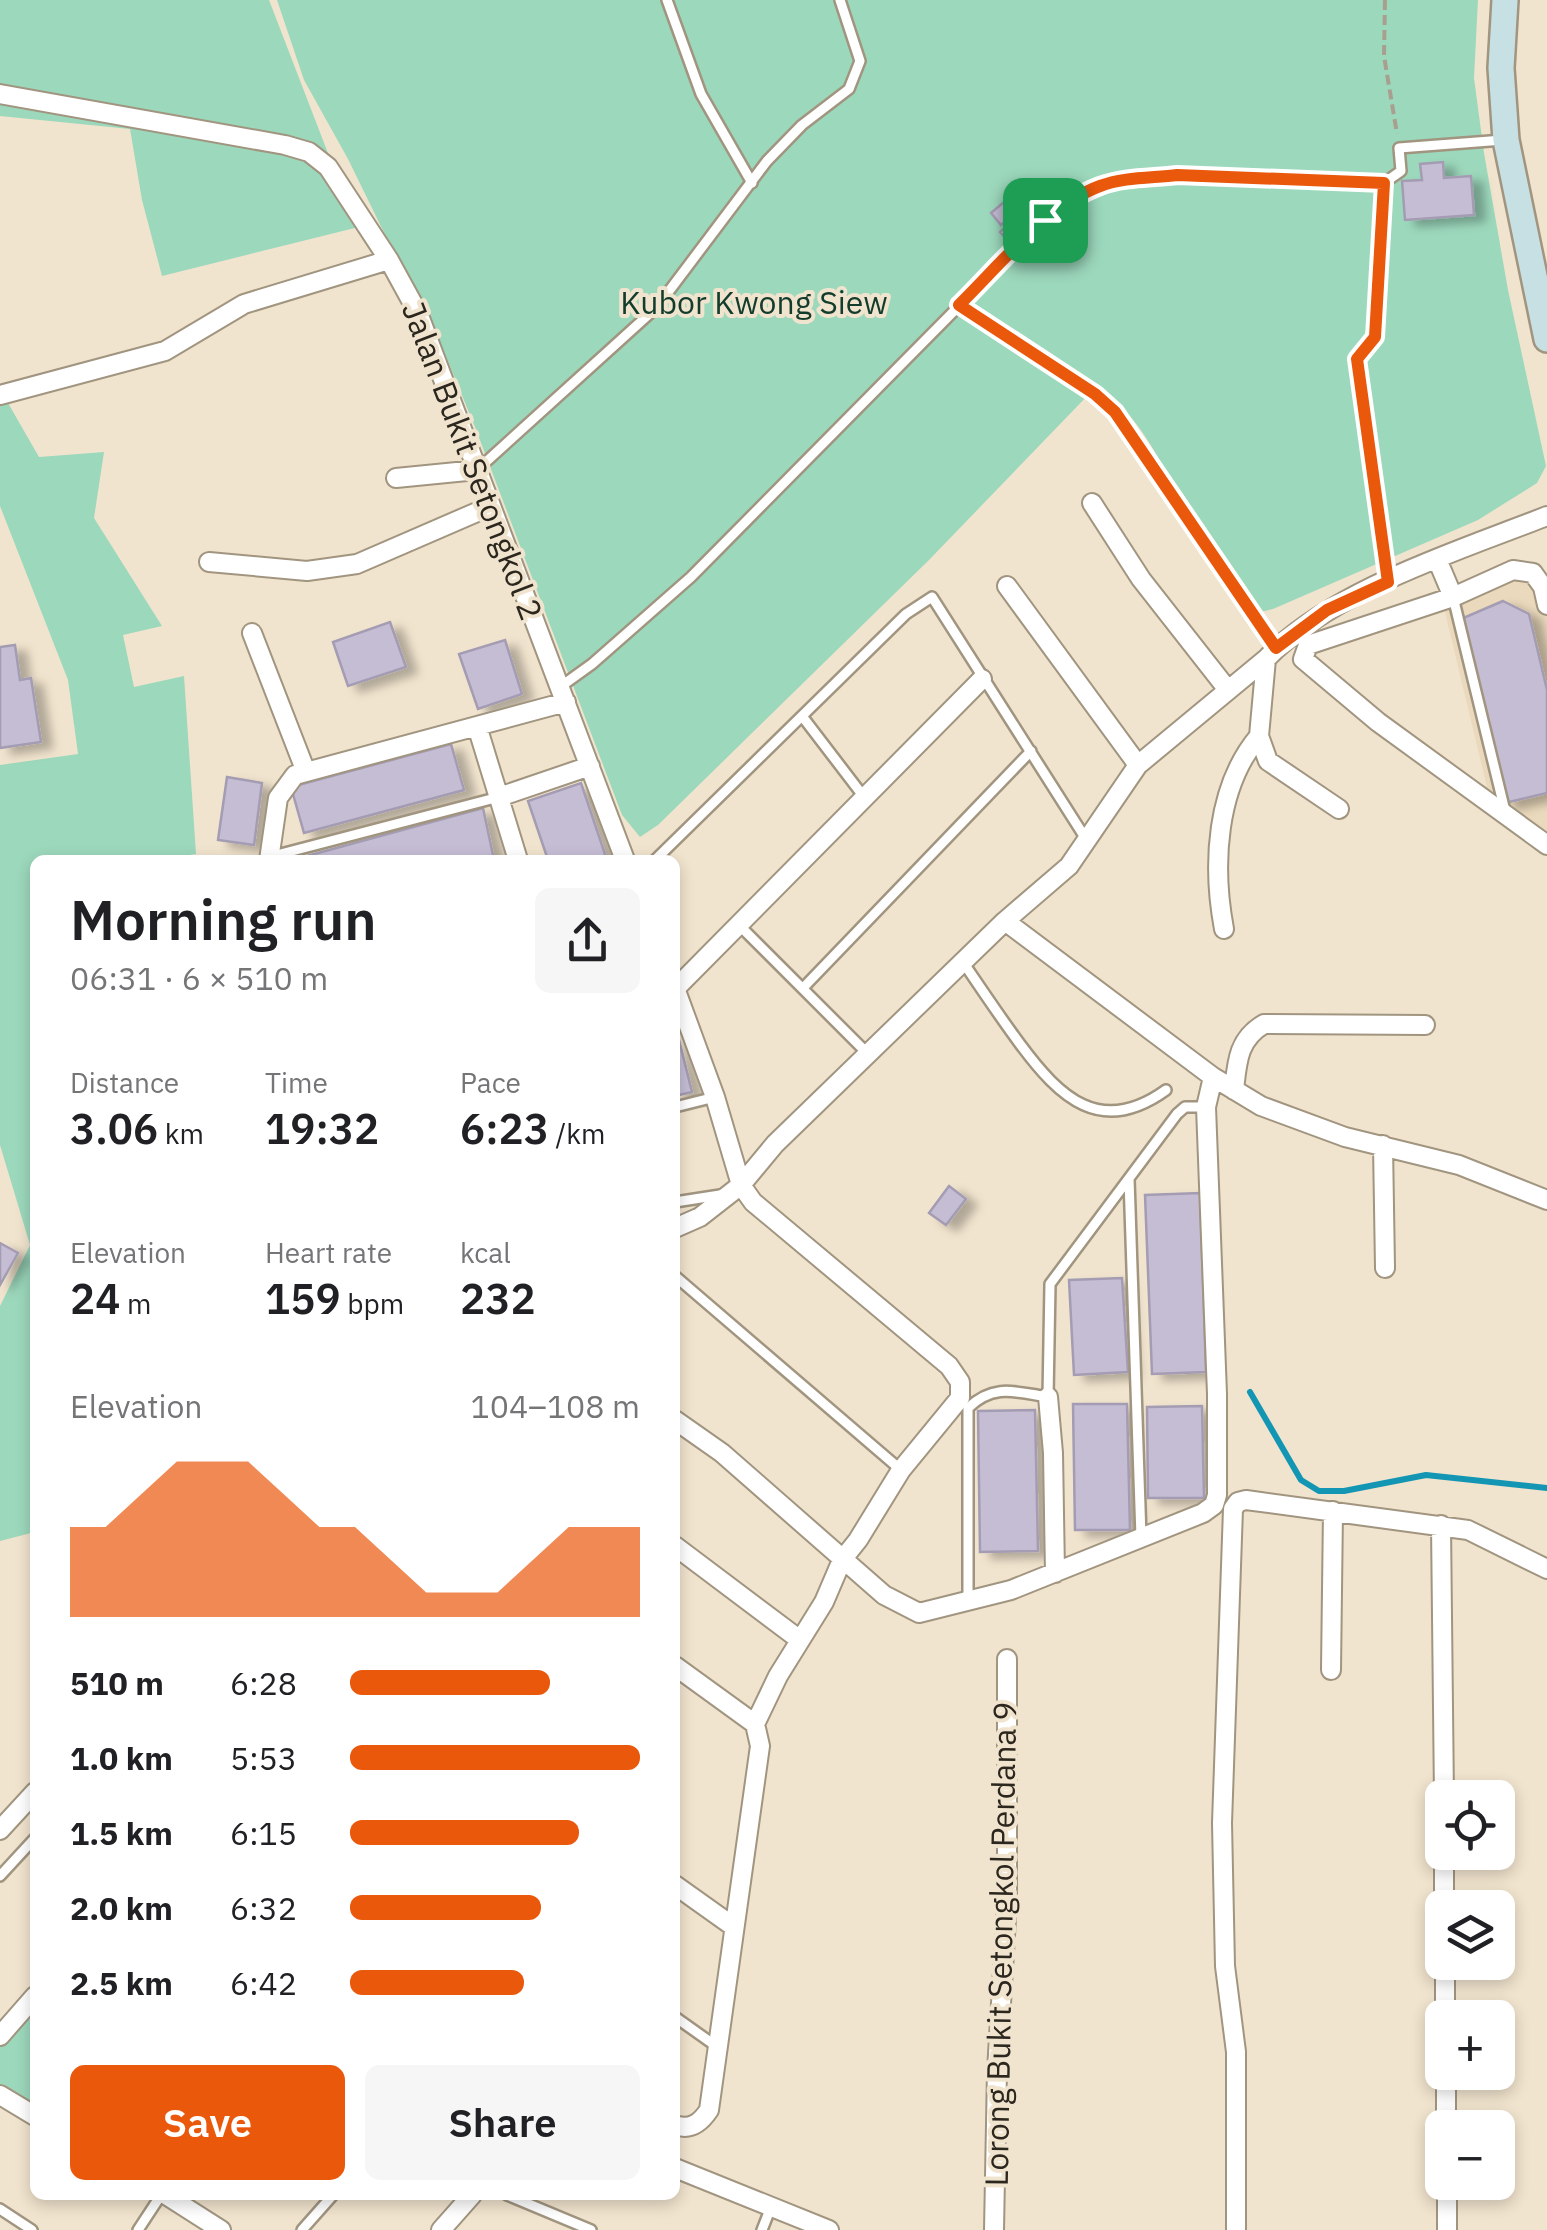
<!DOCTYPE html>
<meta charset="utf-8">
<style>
:root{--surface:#fff;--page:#f6f6f6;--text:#202124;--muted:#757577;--accent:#ea580c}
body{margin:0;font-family:"IBM Plex Sans",sans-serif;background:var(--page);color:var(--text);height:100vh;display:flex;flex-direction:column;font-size:38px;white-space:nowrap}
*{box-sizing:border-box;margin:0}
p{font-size:32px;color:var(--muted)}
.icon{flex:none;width:55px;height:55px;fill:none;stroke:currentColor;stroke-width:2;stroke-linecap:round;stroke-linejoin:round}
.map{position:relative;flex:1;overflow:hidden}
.panel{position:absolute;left:30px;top:855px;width:650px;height:1345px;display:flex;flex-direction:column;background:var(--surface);border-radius:15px;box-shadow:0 5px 15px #0003}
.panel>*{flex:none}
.tools{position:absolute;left:1425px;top:1780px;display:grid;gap:20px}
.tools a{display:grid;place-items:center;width:90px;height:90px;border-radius:15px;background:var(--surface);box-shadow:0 5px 15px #0003;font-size:50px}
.pin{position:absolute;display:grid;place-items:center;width:85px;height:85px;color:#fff;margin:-42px;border-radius:20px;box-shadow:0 5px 15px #0006}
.round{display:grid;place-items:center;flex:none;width:105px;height:105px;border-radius:15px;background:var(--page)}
.overview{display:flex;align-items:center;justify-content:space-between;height:170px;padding:0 40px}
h1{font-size:55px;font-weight:600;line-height:75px}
.metrics{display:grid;grid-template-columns:repeat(3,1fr);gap:15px;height:170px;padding:10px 40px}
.metrics div{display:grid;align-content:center}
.metrics b{font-size:42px;font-weight:600}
.metrics small{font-size:28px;font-weight:400}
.metrics p{font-size:28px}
.chart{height:280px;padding:20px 40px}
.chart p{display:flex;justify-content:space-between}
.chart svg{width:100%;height:180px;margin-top:10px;fill:var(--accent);opacity:.7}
.action{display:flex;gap:20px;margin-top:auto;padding:20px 40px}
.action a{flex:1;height:115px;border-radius:15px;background:var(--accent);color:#fff;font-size:40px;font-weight:600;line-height:115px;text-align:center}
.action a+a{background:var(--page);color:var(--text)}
ul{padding:0 40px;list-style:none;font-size:32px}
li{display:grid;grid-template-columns:160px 120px 1fr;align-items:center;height:75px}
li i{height:25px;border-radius:12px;background:var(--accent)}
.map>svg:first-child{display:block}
.built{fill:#ead9bc}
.green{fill:#9cd8bc}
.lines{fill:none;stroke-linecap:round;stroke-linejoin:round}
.stream{stroke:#1396b3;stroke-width:6}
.building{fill:#c4bdd4;stroke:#a49cb2;stroke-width:2.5;filter:url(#shadow)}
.lane-casing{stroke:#a19580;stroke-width:14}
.street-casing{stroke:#a19580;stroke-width:22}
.secondary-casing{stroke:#a19580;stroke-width:30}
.path{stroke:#a99f8e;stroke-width:4;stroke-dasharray:10 5;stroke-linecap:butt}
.lane{stroke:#fff;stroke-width:9}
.street{stroke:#fff;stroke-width:18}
.secondary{stroke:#c7e0e3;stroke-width:25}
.route-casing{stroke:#fff;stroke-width:20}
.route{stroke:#ea580c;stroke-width:12}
.labels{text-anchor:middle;stroke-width:8;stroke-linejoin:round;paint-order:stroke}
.park-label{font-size:32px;fill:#123c2c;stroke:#f1e4ce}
.street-label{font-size:32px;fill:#2b261e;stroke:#f1e4ce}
</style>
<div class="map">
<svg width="1547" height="2230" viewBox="0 0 1547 2230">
<defs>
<filter id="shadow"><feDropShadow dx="11" dy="6" stdDeviation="5" flood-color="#0004"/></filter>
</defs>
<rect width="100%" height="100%" fill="#f1e4ce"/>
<path class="built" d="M1515 575 1535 578 1547 601V848L1491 804 1443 604Z"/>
<path class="green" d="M0 0H269L331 161 367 225 162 276 142 200 130 129 0 116Z
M277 0H1478L1474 78 1484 153 1508 290 1546 466 1537 483 1478 520 1273 609 1256 613C1235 583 1213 553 1194 522 1175 492 1132 390 1091 392L929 560 658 825 640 837 622 815 475 427 426 308 393 251 348 159 304 80Z
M0 389 39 457 104 452 94 518 162 626 123 635 134 687 184 676 196 854 155 860H35V1532L0 1541V1306L30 1245 0 1145V765L78 754 68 680 0 506Z
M35 1981V2111L0 2089V2021Z"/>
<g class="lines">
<path class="stream" d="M1250 1392 1301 1480 1319 1491H1344L1426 1475 1547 1488"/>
</g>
<path class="building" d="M1443 162 1444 178 1471 176 1474 215 1405 220 1402 181 1422 180 1420 164Z
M1004 202 1014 214 1001 225 991 213Z
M1020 212 1032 224 1012 245 1000 232Z
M1503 601 1529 614 1547 690V793L1505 803 1461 619Z
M390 622 406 667 348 686 333 642Z
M505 640 522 694 478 709 459 654Z
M15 645 20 680 31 678 41 742 0 748V647Z
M451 744 464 790 304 833 291 787Z
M227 777 262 783 254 845 218 840Z
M581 783 607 860H548L528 801Z
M483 808 494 860H297L296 859Z
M677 1032 692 1092 675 1096V1033Z
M949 1186 966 1199 946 1225 929 1213Z
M1200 1193 1206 1372 1152 1374 1145 1195Z
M0 1243 18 1253 0 1285Z
M1122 1278 1128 1372 1074 1375 1069 1280Z
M1073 1404H1127L1130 1530H1075Z
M1202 1406 1204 1498H1148L1147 1407Z
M1035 1410 1038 1551 980 1552 978 1411Z"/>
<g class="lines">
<defs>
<path id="lane" d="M667 0 701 94 752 183
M959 305 1095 395 1115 412 1276 648
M477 470 657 307 767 161 802 125 849 89 860 61 840 0
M1453 597 1505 811
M560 687 592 664 691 577 1045 219 1100 186 1130 180 1177 175 1384 183 1401 171 1399 148 1503 140
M802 716 864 797
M269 857 499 797
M655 860 906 614 932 597 1086 839
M738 924 868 1054
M963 962C982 990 1000 1017 1020 1044 1060 1098 1101 1137 1166 1090
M803 988 1031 751
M675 1107 715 1097
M1129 1179 1141 1537
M675 1202 720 1195
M675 1276 901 1470
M968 1601V1408C994 1383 1016 1392 1048 1397L1050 1284 1177 1114 1185 1107H1206
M0 1876 35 1838
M675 2017 716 2046
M507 2195 591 2230
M0 2209 32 2230
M138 2230 161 2195
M302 2230 333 2195
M762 2230 771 2207"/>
<path id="street" d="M0 94 285 145 309 152 328 167 389 260 418 313 625 860
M0 395 165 351 244 304 389 260
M396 478 477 470
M1092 503 1141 579 1228 690
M1437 559 1453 597
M209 562 307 571 357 564 491 506
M1007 586 1138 765
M1547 605 1543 587 1533 573 1513 570 1453 597 1308 645 1303 659 1378 722 1547 845
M252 633 306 772
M1266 659 1259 736 1268 761 1339 809
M477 726 518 860
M499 797 590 766
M269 860 278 798 295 775 566 702
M1005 921 1213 1077 1261 1106 1345 1137 1459 1165 1547 1200
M1224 929C1212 865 1216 787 1259 736
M675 988 715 1097 741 1185 753 1202 949 1366 960 1382V1398L901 1470 858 1540 842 1560 824 1602 778 1676 755 1724
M675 989 982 679
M1234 1090C1237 1062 1238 1039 1264 1024L1425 1025
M1383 1145 1385 1268
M675 1228 700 1217 741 1185 775 1144 1005 921 1069 866 1138 765 1266 659C1332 590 1458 551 1547 516
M1048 1397 1053 1453 1055 1573
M675 1420 722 1453 884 1595 919 1613 1011 1590 1203 1513 1214 1505 1217 1495V1394L1206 1107 1213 1077
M1441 1525 1444 1798
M675 1546 800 1640
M675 1666 755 1724 760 1746 709 2110C701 2122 691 2131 675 2125
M1331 1670 1333 1511
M0 1830 35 1792
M1444 1852V1908
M675 1885 734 1927
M1445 1962V2018
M0 2036 35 1996
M1446 2072V2128
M0 2095 35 2116
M675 2168 829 2230
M1447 2182V2230
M166 2195 221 2230
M441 2230 472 2195
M994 2230 997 2071 1007 1902V1659
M1236 2230V2052L1225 1966 1222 1823 1233 1509 1238 1502 1246 1500 1468 1530 1547 1569"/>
<path id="secondary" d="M1505 0 1501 68 1506 140 1547 339"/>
</defs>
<use href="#lane" class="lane-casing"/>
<use href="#street" class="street-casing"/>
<use href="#secondary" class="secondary-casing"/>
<path class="path" d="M1385 0 1384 56 1397 134
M1384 196 1375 337 1357 359 1385 562"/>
<use href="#lane" class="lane"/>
<use href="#street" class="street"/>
<use href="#secondary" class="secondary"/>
</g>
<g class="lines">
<defs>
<path id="route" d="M1177 175 1384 183 1375 337 1357 359 1388 582 1327 610 1276 648 1115 412 1095 394 959 305C999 266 1046 206 1100 186 1123 177 1152 178 1177 175Z"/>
</defs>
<use href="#route" class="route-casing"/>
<use href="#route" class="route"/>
</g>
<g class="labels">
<g class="park-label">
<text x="754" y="314">Kubor Kwong Siew</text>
</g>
<g class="street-label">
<text transform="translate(472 461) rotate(69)" y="11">Jalan Bukit Setongkol 2</text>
<text transform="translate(1001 1944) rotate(-89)" y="11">Lorong Bukit Setongkol Perdana 9</text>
</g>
</g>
</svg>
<div class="tools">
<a><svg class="icon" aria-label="locate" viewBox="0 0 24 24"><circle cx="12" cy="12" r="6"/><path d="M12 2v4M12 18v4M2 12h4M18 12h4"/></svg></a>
<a><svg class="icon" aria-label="layers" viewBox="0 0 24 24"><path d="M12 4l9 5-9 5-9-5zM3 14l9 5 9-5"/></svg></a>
<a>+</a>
<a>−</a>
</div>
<div class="pin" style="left:1045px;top:220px;background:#1e9e55"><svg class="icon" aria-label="arrive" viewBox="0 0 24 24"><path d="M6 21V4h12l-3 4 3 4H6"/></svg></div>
<section class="panel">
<div class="overview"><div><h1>Morning run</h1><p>06:31 · 6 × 510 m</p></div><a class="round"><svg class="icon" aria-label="share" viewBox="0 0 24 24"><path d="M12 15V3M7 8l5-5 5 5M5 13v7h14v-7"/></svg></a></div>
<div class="metrics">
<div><p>Distance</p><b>3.06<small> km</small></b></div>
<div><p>Time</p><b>19:32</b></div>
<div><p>Pace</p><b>6:23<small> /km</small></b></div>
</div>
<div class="metrics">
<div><p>Elevation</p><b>24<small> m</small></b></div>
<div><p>Heart rate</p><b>159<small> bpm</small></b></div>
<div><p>kcal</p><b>232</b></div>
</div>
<div class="chart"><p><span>Elevation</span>104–108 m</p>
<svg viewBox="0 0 160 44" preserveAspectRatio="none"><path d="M0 44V22L10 22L20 14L30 6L40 6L50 6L60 14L70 22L80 22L90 30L100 38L110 38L120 38L130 30L140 22L150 22L160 22V44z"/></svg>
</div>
<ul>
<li><b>510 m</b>6:28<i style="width:69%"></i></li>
<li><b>1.0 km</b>5:53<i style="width:100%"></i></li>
<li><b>1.5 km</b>6:15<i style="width:79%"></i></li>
<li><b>2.0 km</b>6:32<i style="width:66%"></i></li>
<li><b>2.5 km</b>6:42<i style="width:60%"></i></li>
</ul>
<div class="action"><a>Save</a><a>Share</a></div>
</section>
</div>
